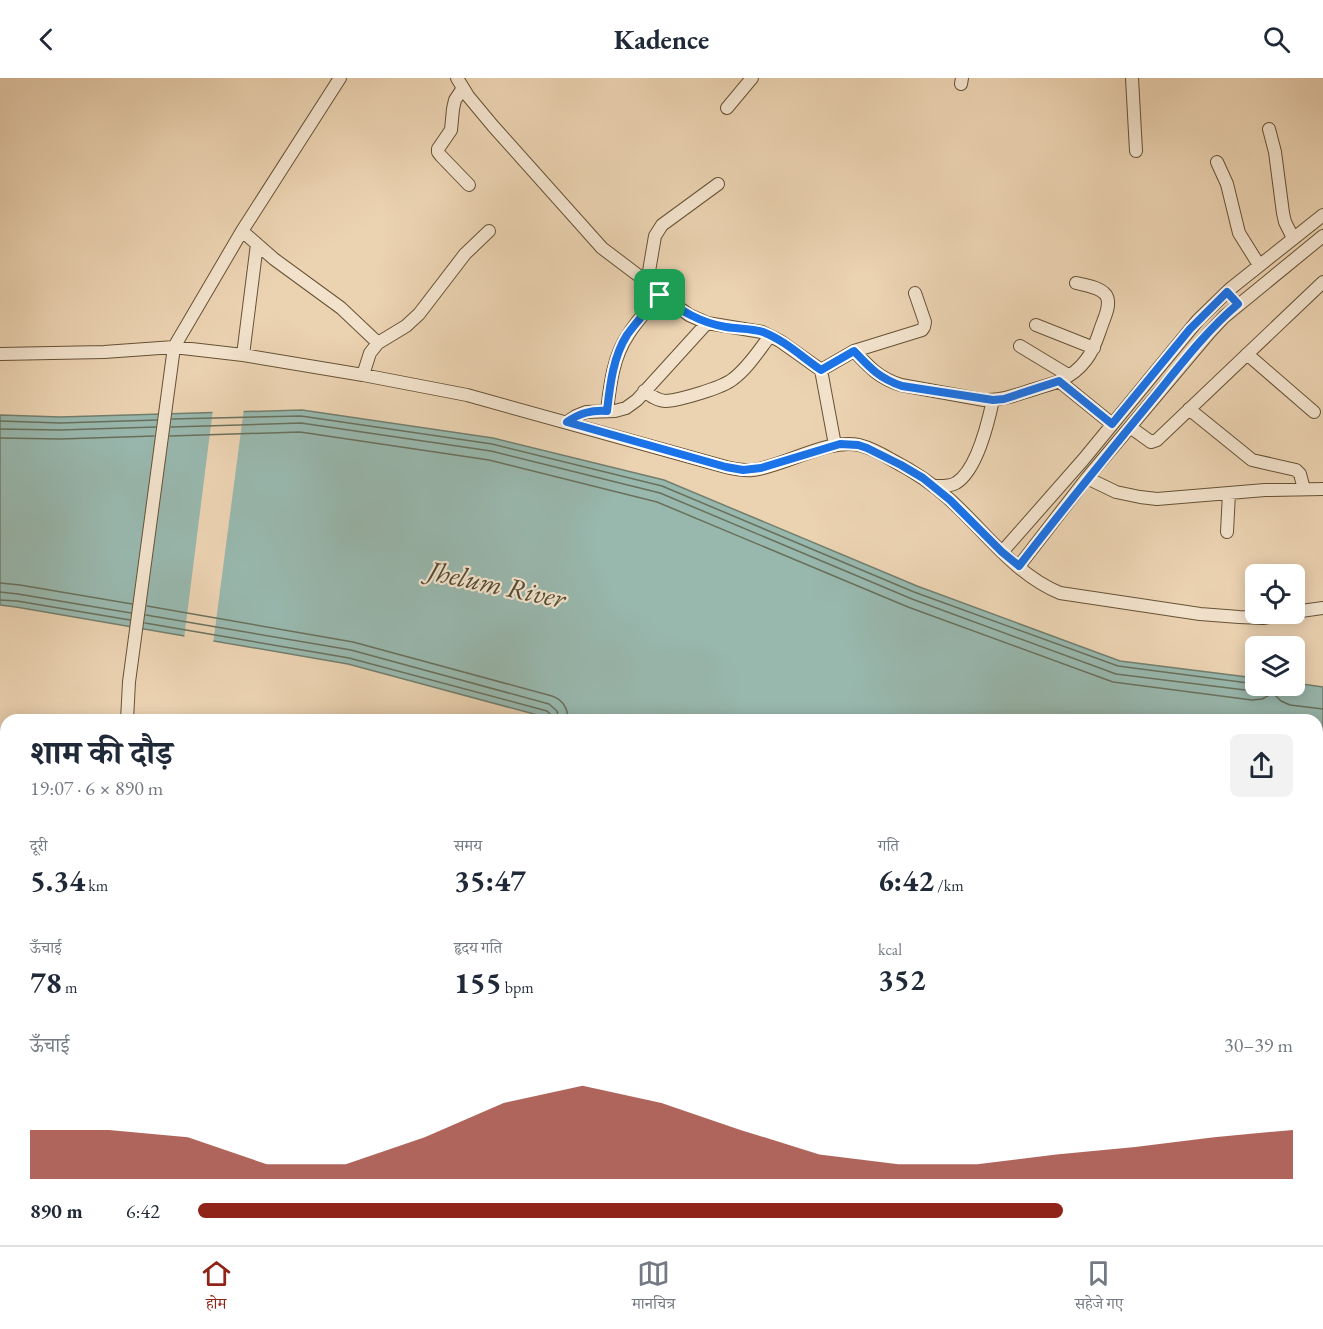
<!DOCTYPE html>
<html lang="hi">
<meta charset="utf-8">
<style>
:root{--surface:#fff;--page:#f2f2f3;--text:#1f2937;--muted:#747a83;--line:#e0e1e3;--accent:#8f2418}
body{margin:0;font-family:"EB Garamond","Noto Serif Devanagari",serif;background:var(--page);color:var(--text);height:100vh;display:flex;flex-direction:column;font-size:22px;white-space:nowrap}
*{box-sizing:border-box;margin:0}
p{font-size:20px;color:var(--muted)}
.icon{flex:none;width:33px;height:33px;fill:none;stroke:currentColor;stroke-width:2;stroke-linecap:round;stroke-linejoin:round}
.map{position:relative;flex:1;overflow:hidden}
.panel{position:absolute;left:0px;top:636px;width:1323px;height:531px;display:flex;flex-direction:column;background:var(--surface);border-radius:18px 18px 0 0;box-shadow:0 3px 15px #0003}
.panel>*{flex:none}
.buttons{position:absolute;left:1245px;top:486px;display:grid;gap:12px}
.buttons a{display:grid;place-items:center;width:60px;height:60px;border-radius:9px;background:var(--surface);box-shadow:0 3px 15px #0003;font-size:30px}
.pin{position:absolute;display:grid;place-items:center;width:51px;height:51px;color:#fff;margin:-26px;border-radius:12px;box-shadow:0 3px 9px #0006}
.round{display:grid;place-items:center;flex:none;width:63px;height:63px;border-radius:9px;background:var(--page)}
.overview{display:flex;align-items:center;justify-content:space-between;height:102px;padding:0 30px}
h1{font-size:33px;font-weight:700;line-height:45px}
.stats{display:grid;grid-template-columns:repeat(3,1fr);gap:9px;height:102px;padding:6px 30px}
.stats div{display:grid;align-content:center}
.stats b{font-size:30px;font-weight:700}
.stats small{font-size:16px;font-weight:400}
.stats p{font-size:16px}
.chart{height:168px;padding:12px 30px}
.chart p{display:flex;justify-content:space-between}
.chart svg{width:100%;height:108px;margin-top:6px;fill:var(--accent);opacity:.7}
ul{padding:0 30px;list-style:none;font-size:20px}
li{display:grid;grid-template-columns:96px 72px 1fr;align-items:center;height:45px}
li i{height:15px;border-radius:8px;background:var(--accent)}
header{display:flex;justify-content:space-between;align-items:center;height:78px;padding:0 30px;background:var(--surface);font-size:27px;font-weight:700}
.tab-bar{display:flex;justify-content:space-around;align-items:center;height:84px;border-top:2px solid var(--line);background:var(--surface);font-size:16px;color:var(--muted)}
.tab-bar a{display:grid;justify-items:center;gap:3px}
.tab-bar .on{color:var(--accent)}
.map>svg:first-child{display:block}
.water{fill:#98b7ad;stroke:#727e6d;stroke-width:1.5}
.pier{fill:#ebd2b1}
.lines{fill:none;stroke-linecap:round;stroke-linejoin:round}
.shore{stroke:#69705c;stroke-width:1.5}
.street-casing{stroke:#665235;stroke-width:14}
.secondary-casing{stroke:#3a280c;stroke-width:20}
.street{stroke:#f2e2cc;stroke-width:12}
.secondary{stroke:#f2e2cc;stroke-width:18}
.route-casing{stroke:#fff;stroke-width:12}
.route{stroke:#1a73e8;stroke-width:8}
.labels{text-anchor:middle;stroke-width:4.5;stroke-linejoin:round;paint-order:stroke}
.water-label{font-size:28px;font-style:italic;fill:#524c34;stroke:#f2e2cc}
</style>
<header><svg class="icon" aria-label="back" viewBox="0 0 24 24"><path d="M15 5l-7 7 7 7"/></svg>Kadence<svg class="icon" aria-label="search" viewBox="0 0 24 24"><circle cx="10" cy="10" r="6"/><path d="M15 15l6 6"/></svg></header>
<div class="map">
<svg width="1323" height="1167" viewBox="0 0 1323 1167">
<rect width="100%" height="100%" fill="#ebd2b1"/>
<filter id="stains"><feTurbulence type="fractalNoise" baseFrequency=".00333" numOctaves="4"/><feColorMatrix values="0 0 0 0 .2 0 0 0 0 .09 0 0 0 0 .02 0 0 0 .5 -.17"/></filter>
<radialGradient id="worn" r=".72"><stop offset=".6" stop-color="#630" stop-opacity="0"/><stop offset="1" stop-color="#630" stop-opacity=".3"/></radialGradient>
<path class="water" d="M302 332 493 360 664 402 917 508 1120 583 1255 600 1256 608H1294L1295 605 1323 609V844L1317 843V642H556L348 586 16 529 0 527V337L60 339Z"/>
<path class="pier" d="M244 330 213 566 184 561 213 331Z"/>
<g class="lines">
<path class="shore" d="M172 341 301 338 492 366 662 408 914 514 1118 588 1256 606
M0 343 60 345 157 342
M171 349 301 345 491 373 660 415 912 521 1116 596 1253 613 1260 612 1266 608
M0 351 60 352 156 349
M170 358 300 354 489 382 657 424 908 529 1113 604 1252 622 1262 621 1273 615 1281 623 1290 627 1323 631
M0 360 61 361 154 358
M0 505 20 507 132 526
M0 514 18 516 131 535
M0 522 17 523 130 542
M147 528 353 564 552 618C563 622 568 630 568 642
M146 537 351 572 549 626 557 633 559 642
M145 545 349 580 547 633 551 637 552 642"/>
<defs>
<path id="street" d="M457 0 468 18 493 48 602 170 639 198 655 212 689 237 707 245 762 254 780 263 821 292 835 367
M1132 0 1136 73
M961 6 962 0
M463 10 455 22 453 31 451 52 438 71V74L441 78 469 107
M727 30 752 0
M1269 51 1275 74 1283 135 1285 144 1293 160
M1217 84 1227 106 1239 155 1259 187
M242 153 274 181 341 230 378 265
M647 205 655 158 662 147 718 106
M1036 247 1094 270
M1020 268 1068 297
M854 273C870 290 879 300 901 307L984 322C1003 323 1021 315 1038 310 1046 307 1054 306 1061 302 1070 298 1080 290 1086 282 1095 271 1098 257 1103 244 1106 236 1111 225 1106 217 1100 209 1085 207 1076 205
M0 276 104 274 174 269 243 277 363 297 467 317 726 389C735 391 743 393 753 392 785 388 828 360 859 367 871 370 882 376 892 382 913 393 932 405 949 421 984 452 1015 497 1060 515L1200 536 1239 539 1263 540 1288 536
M1247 276 1314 334
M243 277 257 166
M821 292 854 273 922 252 924 249 925 244 915 215
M363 297 370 275 378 265 406 248 419 236 465 176 489 153
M1059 303 1112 346
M644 313C651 318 658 323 666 323 680 322 722 310 733 301 748 290 759 272 770 258
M1189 331 1252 382 1296 392 1300 396 1304 411
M607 333C610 307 613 279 628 257 637 242 649 230 660 217
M567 344 576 338 586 334 615 333 626 330 637 322 707 245
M1130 349 1151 364 1157 362 1323 204
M1087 400 1116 414 1140 419 1157 421 1265 412 1323 411
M933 408C940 408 949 409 956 405 977 392 988 345 993 322
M1227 454 1229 415
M1002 474 1083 382 1198 242 1230 211 1323 137
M1019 488 1087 400 1210 254 1224 239 1323 158
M1294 534 1323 530
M127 642 129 604 174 269 242 153 340 0
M230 1161 231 1167
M296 1161 300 1167
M587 1161 588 1167
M827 1161 828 1167
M906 1161V1167
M527 1167 550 1164"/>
<path id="secondary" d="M0 1069H6
M1317 1096H1323"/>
</defs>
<use href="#street" class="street-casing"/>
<use href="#secondary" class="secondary-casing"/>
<use href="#street" class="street"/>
<use href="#secondary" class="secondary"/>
</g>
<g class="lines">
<defs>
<path id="route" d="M1227 214 1238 226C1205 254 1179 289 1152 322 1107 377 1062 432 1019 488L1002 474 950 422 923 400 901 387 867 370 858 367 840 366 761 390 743 392 726 389 567 344C580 335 591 332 607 333 610 307 613 279 627 257 637 243 649 230 660 217 681 233 701 245 726 249 738 251 751 250 763 254 784 262 802 279 821 292L854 273C870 290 879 300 902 308L993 322 1004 321 1059 303 1112 346 1190 251Z"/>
</defs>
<use href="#route" class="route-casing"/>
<use href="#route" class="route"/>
</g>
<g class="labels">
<g class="water-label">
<text transform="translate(497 506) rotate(12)" y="10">Jhelum River</text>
</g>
</g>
<rect width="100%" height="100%" filter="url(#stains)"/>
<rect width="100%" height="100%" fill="url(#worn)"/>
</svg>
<div class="buttons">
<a><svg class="icon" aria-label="locate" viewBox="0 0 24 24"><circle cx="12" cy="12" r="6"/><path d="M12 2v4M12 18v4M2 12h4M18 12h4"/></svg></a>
<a><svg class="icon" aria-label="layers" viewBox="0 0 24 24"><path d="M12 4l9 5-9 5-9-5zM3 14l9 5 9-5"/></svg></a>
</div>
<div class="pin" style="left:660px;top:217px;background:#1e9e55"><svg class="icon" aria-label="arrive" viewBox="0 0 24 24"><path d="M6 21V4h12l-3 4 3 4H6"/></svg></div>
<section class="panel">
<div class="overview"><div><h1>शाम की दौड़</h1><p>19:07 · 6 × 890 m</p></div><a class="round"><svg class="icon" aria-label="share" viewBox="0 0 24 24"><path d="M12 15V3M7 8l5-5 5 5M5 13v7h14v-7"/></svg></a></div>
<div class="stats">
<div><p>दूरी</p><b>5.34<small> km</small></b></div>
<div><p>समय</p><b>35:47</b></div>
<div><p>गति</p><b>6:42<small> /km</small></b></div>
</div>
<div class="stats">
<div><p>ऊँचाई</p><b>78<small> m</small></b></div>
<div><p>हृदय गति</p><b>155<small> bpm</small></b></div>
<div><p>kcal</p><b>352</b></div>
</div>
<div class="chart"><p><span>ऊँचाई</span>30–39 m</p>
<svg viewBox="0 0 160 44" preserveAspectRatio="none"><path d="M0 44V24L10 24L20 27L30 38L40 38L50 27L60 13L70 6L80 13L90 24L100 34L110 38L120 38L130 34L140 31L150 27L160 24V44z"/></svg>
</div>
<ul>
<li><b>890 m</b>6:42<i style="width:79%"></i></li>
</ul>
</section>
</div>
<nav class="tab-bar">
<a class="on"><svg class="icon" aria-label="home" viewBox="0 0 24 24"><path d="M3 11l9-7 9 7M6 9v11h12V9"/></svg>होम</a>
<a><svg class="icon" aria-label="map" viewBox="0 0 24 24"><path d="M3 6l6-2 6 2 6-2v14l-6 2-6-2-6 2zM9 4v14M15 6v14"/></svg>मानचित्र</a>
<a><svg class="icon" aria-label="saved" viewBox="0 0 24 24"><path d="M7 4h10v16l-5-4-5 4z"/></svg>सहेजे गए</a>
</nav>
